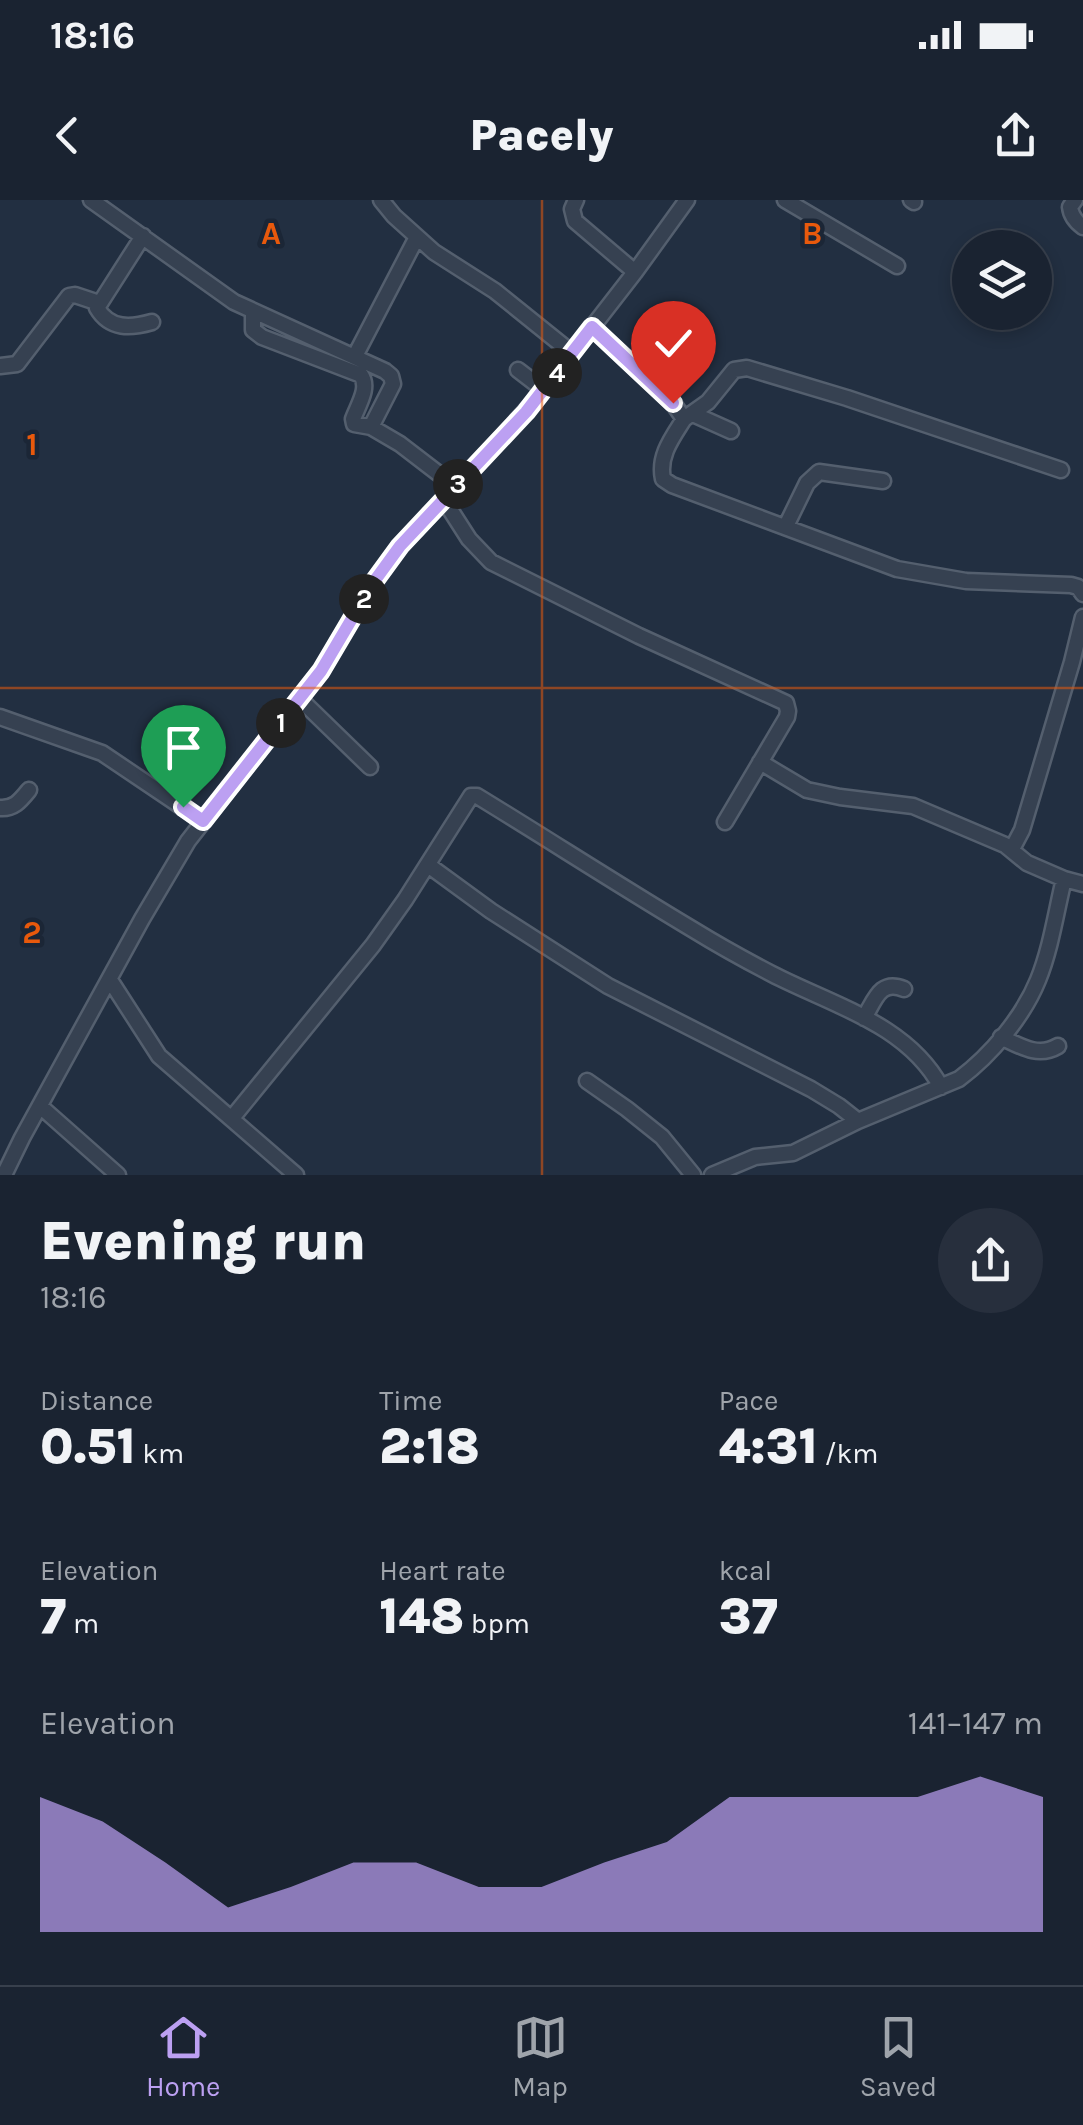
<!DOCTYPE html>
<meta charset="utf-8">
<style>
:root{--surface:#1a2331;--page:#272f3d;--text:#f1f3f6;--muted:#9fa4ab;--line:#38404d;--accent:#bca0f2}
body{margin:0;font-family:Karla,sans-serif;background:var(--page);color:var(--text);height:100vh;display:flex;flex-direction:column;font-size:38px;white-space:nowrap}
*{box-sizing:border-box;margin:0}
p{font-size:32px;color:var(--muted)}
.icon{flex:none;width:55px;height:55px;fill:none;stroke:currentColor;stroke-width:2;stroke-linecap:round;stroke-linejoin:round}
.map{position:relative;height:975px;overflow:hidden}
.drawer{display:flex;flex-direction:column;background:var(--surface);flex:1}
.drawer>*{flex:none}
.fabs{position:absolute;left:952px;top:30px;display:grid;gap:20px}
.fabs a{display:grid;place-items:center;width:100px;height:100px;border-radius:50%;background:var(--surface);box-shadow:0 5px 15px #0003,0 0 0 2px var(--line);font-size:50px}
.pin{position:absolute;display:grid;place-items:center;width:85px;height:85px;color:#fff;margin:-102px -42px;border-radius:50% 50% 50% 0;rotate:-45deg;box-shadow:0 0 10px #0007}
.pin .icon{rotate:45deg}
.km{position:absolute;width:50px;height:50px;margin:-25px;border-radius:50%;background:#222;color:#fff;font-size:28px;line-height:50px;text-align:center}
.round{display:grid;place-items:center;flex:none;width:105px;height:105px;border-radius:52px;background:var(--page)}
.overview{display:flex;align-items:center;justify-content:space-between;height:170px;padding:0 40px}
h1{font-size:55px;font-weight:800;line-height:75px}
.figures{display:grid;grid-template-columns:repeat(3,1fr);gap:15px;height:170px;padding:10px 40px}
.figures div{display:grid;align-content:center}
.figures b{font-size:50px;font-weight:800}
.figures small{font-size:28px;font-weight:400}
.figures p{font-size:28px}
.chart{height:280px;padding:20px 40px}
.chart p{display:flex;justify-content:space-between}
.chart svg{width:100%;height:180px;margin-top:10px;fill:var(--accent);opacity:.7}
.status{display:flex;justify-content:space-between;align-items:center;height:70px;padding:0 50px;background:var(--surface);direction:ltr}
.status svg{height:28px;fill:currentColor}
header{display:flex;justify-content:space-between;align-items:center;height:130px;padding:0 40px;background:var(--surface);font-size:45px;font-weight:800}
.dock{display:flex;justify-content:space-around;align-items:center;height:140px;border-top:2px solid var(--line);background:var(--surface);font-size:28px;color:var(--muted)}
.dock a{display:grid;justify-items:center;gap:5px}
.dock .selected{color:var(--accent)}
.map>svg:first-child{display:block}
.lines{fill:none;stroke-linecap:round;stroke-linejoin:round}
.minor-casing{stroke:#545f6e;stroke-width:19}
.minor{stroke:#364151;stroke-width:14}
.route-casing{stroke:#fff;stroke-width:20}
.route{stroke:#bca0f2;stroke-width:12}
.grid{fill:none;stroke:#e8590c;stroke-width:2.5;stroke-opacity:0.55}
.grid-label{font-size:32px;text-anchor:middle;font-weight:bold;fill:#e8590c;stroke:#1b2636;stroke-width:9;stroke-linejoin:round;paint-order:stroke}
</style>
<div class="status"><b>18:16</b><svg viewBox="0 0 49 12"><path d="M0 12V9h3v3zM5 12V6h3v6zM10 12V3h3v9zM15 12V0h3v12zM26 1h20v11H26zM47 4h2v5h-2z"/></svg></div>
<header><svg class="icon" aria-label="back" viewBox="0 0 24 24"><path d="M15 5l-7 7 7 7"/></svg>Pacely<svg class="icon" aria-label="share" viewBox="0 0 24 24"><path d="M12 15V3M7 8l5-5 5 5M5 13v7h14v-7"/></svg></header>
<div class="map">
<svg width="1083" height="975" viewBox="0 0 1083 975">
<rect width="100%" height="100%" fill="#222f41"/>
<g class="lines">
<defs>
<path id="minor" d="M91 0 234 102 385 171 391 176 393 184 371 227 400 244 456 287
M381 0 394 16 434 52 495 91 572 153
M576 0 572 9 575 21 635 72
M785 0 897 66
M911 0 914 2
M1075 0 1070 7C1071 16 1076 22 1083 27
M143 36 97 108C110 130 131 128 152 122
M253 112V130L262 137 361 175C370 188 358 205 353 219L354 224 371 227
M592 127 673 203 684 219C672 238 658 256 663 279L672 285 897 369 966 381 1071 385 1078 387 1083 394
M355 156 417 37
M0 166 17 164 69 96 75 95 99 103
M518 170 544 190
M693 214 731 231
M684 219 708 202 734 170 747 168 847 198 1061 270
M444 300 469 339 491 362 639 436 786 503 788 511 787 517 725 622
M786 326 807 283 819 272 883 281
M300 499 370 567
M0 517 102 553 203 621
M0 608C14 609 20 601 29 590
M1012 649 1022 630 1072 462 1083 417
M428 665 491 711 608 786 811 889 839 906 858 921
M1064 679 1083 684
M110 780 159 856 296 975
M864 818C875 800 880 779 904 789
M1001 837C1020 846 1038 858 1058 846
M587 881 627 909 662 937 693 975
M40 906 118 975
M232 918 373 745 405 700 471 596H477C549 640 620 686 692 729 718 745 745 760 772 774 832 805 907 824 941 887
M4 975 22 938 142 719 188 641 321 471 373 383 400 346 478 264 538 197 635 72 687 0
M712 975 755 957 793 953 858 921 959 879C991 855 1023 817 1038 780 1051 748 1056 712 1064 679L1027 663 1005 645 913 606 840 597 807 590 760 562"/>
</defs>
<use href="#minor" class="minor-casing"/>
<use href="#minor" class="minor"/>
</g>
<g class="lines">
<defs>
<path id="route" d="M183 607 203 621 321 471 373 383 400 346 526 212 592 127 673 203"/>
</defs>
<use href="#route" class="route-casing"/>
<use href="#route" class="route"/>
</g>
<path class="grid" d="M542 0V975M0 488H1083"/>
<g class="grid-label">
<text x="271" y="44">A</text>
<text x="812" y="44">B</text>
<text x="32" y="255">1</text>
<text x="32" y="743">2</text>
</g>
</svg>
<div class="fabs">
<a><svg class="icon" aria-label="layers" viewBox="0 0 24 24"><path d="M12 4l9 5-9 5-9-5zM3 14l9 5 9-5"/></svg></a>
</div>
<div class="pin" style="left:183px;top:607px;background:#1e9e55"><svg class="icon" aria-label="arrive" viewBox="0 0 24 24"><path d="M6 21V4h12l-3 4 3 4H6"/></svg></div>
<div class="pin" style="left:673px;top:203px;background:#d93025"><svg class="icon" aria-label="check" viewBox="0 0 24 24"><path d="M5 12l5 5 9-10"/></svg></div>
<b class="km" style="left:281px;top:523px">1</b>
<b class="km" style="left:364px;top:399px">2</b>
<b class="km" style="left:458px;top:284px">3</b>
<b class="km" style="left:557px;top:173px">4</b>
</div>
<section class="drawer">
<div class="overview"><div><h1>Evening run</h1><p>18:16</p></div><a class="round"><svg class="icon" aria-label="share" viewBox="0 0 24 24"><path d="M12 15V3M7 8l5-5 5 5M5 13v7h14v-7"/></svg></a></div>
<div class="figures">
<div><p>Distance</p><b>0.51<small> km</small></b></div>
<div><p>Time</p><b>2:18</b></div>
<div><p>Pace</p><b>4:31<small> /km</small></b></div>
</div>
<div class="figures">
<div><p>Elevation</p><b>7<small> m</small></b></div>
<div><p>Heart rate</p><b>148<small> bpm</small></b></div>
<div><p>kcal</p><b>37</b></div>
</div>
<div class="chart"><p><span>Elevation</span>141–147 m</p>
<svg viewBox="0 0 160 44" preserveAspectRatio="none"><path d="M0 44V11L10 17L20 27L30 38L40 33L50 27L60 27L70 33L80 33L90 27L100 22L110 11L120 11L130 11L140 11L150 6L160 11V44z"/></svg>
</div>
</section>
<nav class="dock">
<a class="selected"><svg class="icon" aria-label="home" viewBox="0 0 24 24"><path d="M3 11l9-7 9 7M6 9v11h12V9"/></svg>Home</a>
<a><svg class="icon" aria-label="map" viewBox="0 0 24 24"><path d="M3 6l6-2 6 2 6-2v14l-6 2-6-2-6 2zM9 4v14M15 6v14"/></svg>Map</a>
<a><svg class="icon" aria-label="saved" viewBox="0 0 24 24"><path d="M7 4h10v16l-5-4-5 4z"/></svg>Saved</a>
</nav>
